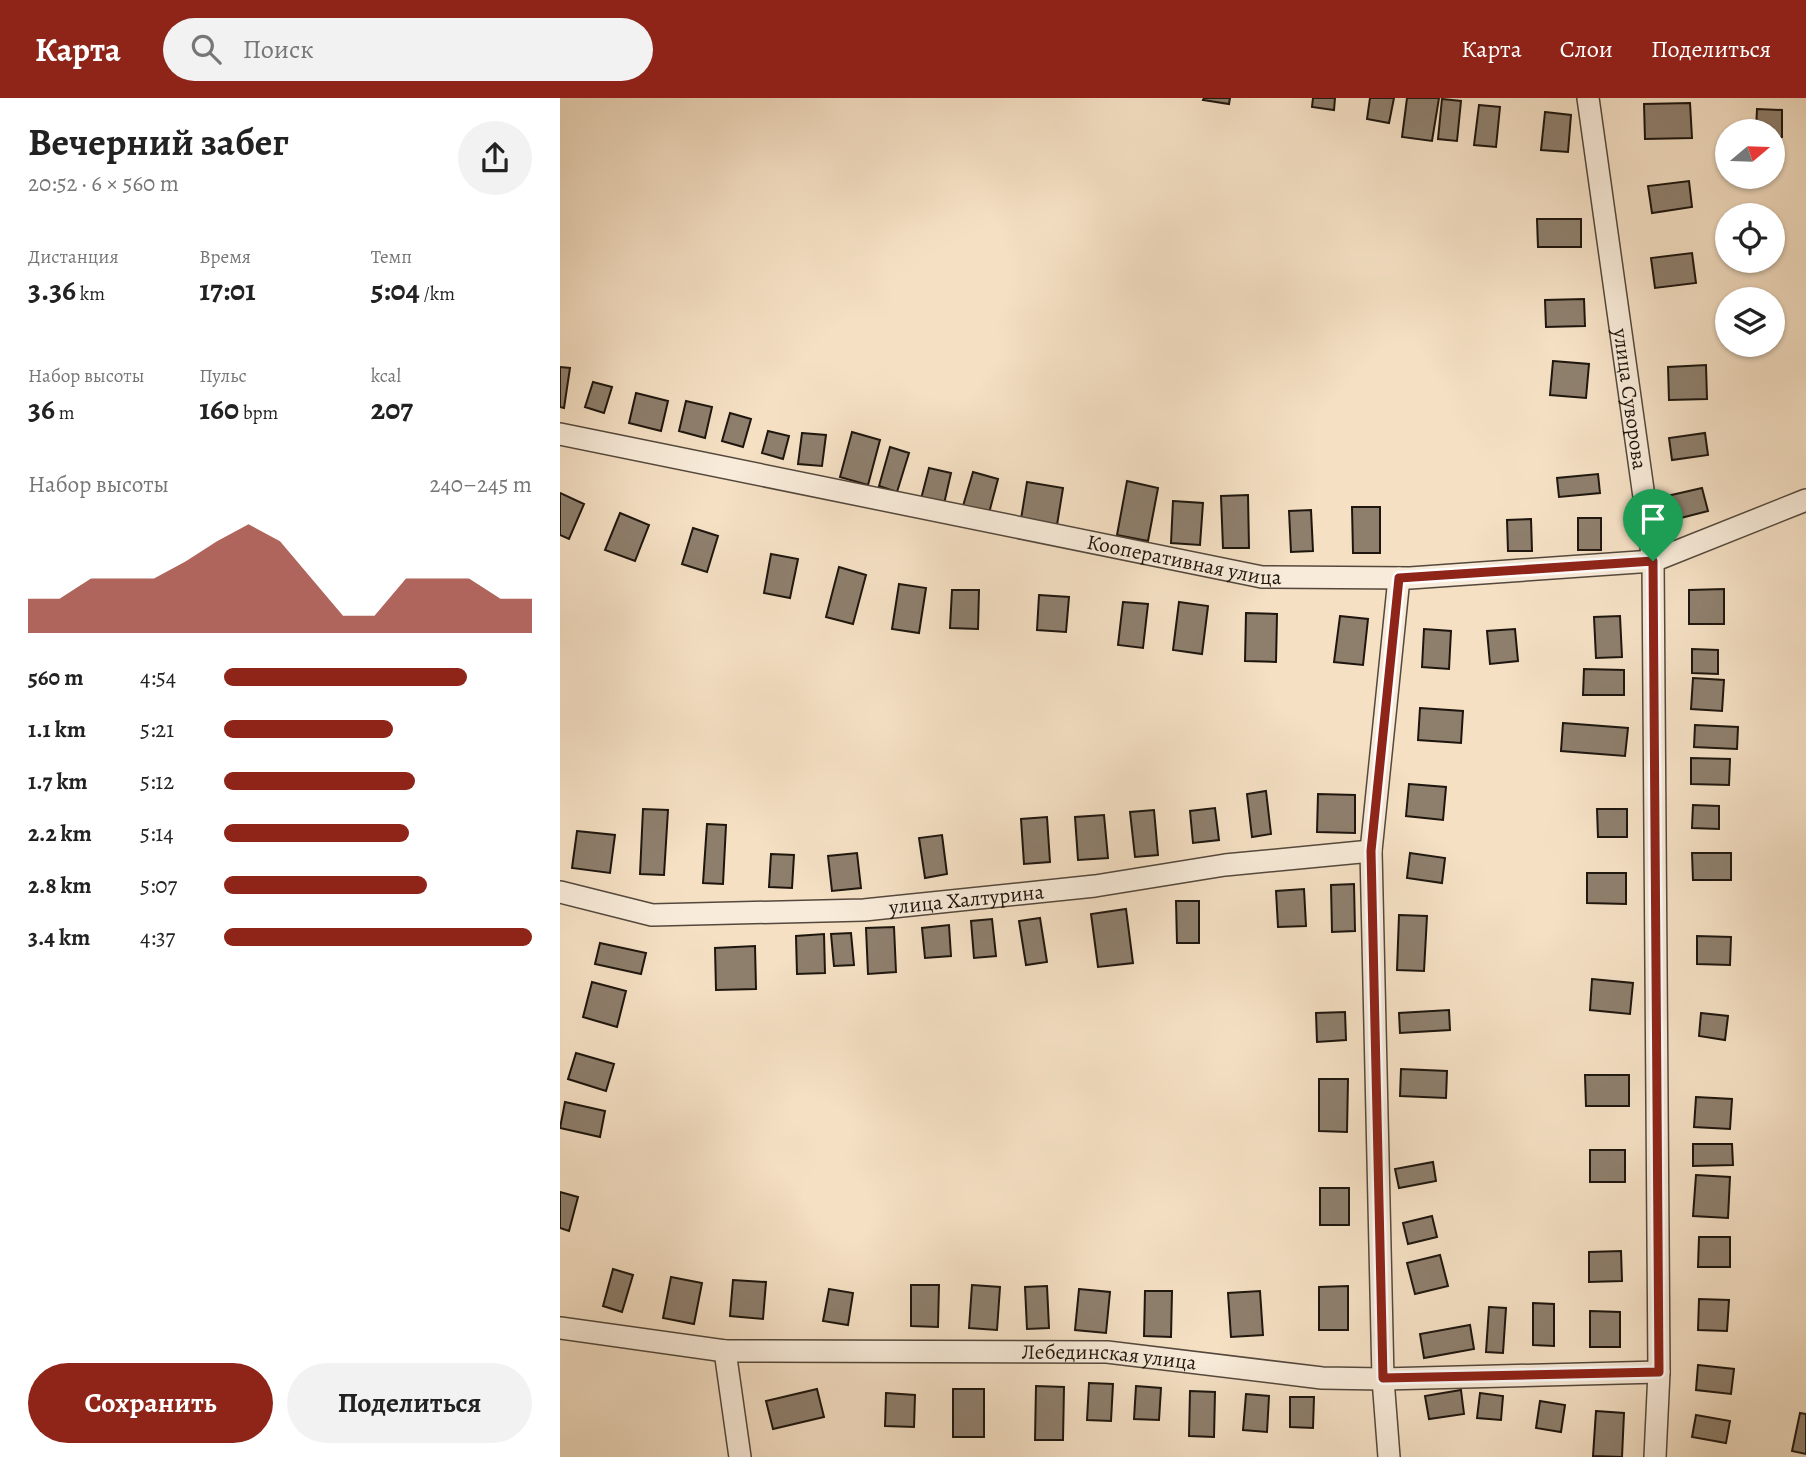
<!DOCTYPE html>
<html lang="ru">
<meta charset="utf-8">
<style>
:root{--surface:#fff;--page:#f2f2f2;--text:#222;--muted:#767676;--accent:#8f2418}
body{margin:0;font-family:Alegreya,serif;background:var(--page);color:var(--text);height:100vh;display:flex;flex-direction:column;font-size:26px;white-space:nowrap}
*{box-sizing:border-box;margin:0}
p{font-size:23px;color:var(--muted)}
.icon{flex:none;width:38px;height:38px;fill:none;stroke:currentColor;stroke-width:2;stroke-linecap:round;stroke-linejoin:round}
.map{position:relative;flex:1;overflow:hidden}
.drawer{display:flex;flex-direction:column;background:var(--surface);width:560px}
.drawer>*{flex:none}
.needle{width:46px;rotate:71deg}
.buttons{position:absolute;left:1155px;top:21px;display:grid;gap:14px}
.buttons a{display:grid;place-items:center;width:70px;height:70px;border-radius:50%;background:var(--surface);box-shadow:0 2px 5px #0004;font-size:35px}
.pin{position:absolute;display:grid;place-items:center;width:60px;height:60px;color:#fff;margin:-72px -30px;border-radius:50% 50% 50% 0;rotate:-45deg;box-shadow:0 0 7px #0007}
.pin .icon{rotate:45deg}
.round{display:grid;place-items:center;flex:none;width:74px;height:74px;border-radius:37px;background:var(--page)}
.head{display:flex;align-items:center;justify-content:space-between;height:119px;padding:0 28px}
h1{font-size:38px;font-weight:700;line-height:52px}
.figures{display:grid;grid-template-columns:repeat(3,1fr);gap:10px;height:119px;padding:7px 28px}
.figures div{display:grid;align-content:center}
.figures b{font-size:30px;font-weight:700}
.figures small{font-size:19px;font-weight:400}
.figures p{font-size:19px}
.chart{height:196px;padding:14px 28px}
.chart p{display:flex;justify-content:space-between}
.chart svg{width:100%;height:126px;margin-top:7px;fill:var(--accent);opacity:.7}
.button{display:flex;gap:14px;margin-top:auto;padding:14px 28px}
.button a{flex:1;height:80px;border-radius:42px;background:var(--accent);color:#fff;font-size:28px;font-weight:700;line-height:80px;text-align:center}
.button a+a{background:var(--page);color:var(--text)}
ul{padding:0 28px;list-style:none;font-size:23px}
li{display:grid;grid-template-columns:112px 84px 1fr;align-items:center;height:52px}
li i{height:18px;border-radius:9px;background:var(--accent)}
header{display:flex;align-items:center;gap:42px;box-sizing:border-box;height:98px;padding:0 35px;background:var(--accent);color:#fff}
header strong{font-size:33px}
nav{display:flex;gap:38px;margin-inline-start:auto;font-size:24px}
.search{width:490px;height:63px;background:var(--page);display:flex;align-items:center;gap:18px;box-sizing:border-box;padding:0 24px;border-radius:38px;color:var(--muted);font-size:26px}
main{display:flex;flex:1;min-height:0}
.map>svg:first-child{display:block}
.building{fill:#8e7f6d;stroke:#1e160e;stroke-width:2}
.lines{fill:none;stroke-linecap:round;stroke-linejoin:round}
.street-casing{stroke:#54483c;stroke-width:24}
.street{stroke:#f8ebd9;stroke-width:21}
.route-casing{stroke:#fff;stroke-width:14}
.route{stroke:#8f2418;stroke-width:9}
.labels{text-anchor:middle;stroke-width:7;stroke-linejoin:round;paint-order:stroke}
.street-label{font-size:21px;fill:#1e160e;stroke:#f8ebd9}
</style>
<header>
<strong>Карта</strong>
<div class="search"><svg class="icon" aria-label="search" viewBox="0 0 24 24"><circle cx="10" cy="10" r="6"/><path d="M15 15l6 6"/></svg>Поиск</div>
<nav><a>Карта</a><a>Слои</a><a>Поделиться</a></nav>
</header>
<main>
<section class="drawer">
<div class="head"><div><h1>Вечерний забег</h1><p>20:52 · 6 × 560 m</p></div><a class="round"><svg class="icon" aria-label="share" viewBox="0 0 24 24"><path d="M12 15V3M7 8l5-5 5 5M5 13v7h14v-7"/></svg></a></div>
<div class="figures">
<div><p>Дистанция</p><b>3.36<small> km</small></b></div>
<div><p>Время</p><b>17:01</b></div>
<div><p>Темп</p><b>5:04<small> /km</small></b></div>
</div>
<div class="figures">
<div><p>Набор высоты</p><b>36<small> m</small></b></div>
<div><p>Пульс</p><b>160<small> bpm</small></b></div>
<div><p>kcal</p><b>207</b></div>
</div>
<div class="chart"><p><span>Набор высоты</span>240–245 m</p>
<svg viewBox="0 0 160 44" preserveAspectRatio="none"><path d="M0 44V32L10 32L20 25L30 25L40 25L50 19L60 12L70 6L80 12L90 25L100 38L110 38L120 25L130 25L140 25L150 32L160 32V44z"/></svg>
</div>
<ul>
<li><b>560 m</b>4:54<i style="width:79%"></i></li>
<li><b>1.1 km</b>5:21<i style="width:55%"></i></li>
<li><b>1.7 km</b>5:12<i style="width:62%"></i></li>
<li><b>2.2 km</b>5:14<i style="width:60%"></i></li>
<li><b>2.8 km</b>5:07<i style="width:66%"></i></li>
<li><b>3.4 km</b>4:37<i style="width:100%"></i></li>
</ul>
<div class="button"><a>Сохранить</a><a>Поделиться</a></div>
</section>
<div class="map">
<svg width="1246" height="1359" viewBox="0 0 1246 1359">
<rect width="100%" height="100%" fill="#f5e0c4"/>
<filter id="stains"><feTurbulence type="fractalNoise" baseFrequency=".00286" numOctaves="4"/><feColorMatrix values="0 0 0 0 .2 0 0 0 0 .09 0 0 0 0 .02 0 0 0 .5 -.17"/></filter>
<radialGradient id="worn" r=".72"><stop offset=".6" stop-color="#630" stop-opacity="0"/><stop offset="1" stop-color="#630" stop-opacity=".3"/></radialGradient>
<path class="building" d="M644 0H670L669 6 643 2Z
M753 0H775L774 12 752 9Z
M810 0H834L829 25 807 21Z
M847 0H879L872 43 842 39Z
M882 1 901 3 897 43 878 41Z
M1130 5 1132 40 1085 41 1084 6Z
M919 7 940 9 936 49 914 47Z
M1197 11 1222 12V39H1213V33H1196Z
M985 14 1011 17 1008 54 981 52Z
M1129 83 1132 109 1092 115 1088 88Z
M977 121H1021V149H978Z
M1132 155 1136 185 1095 190 1091 160Z
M1024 201 1025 228 986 229 985 202Z
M993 263 1029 266 1026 300 990 297Z
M1146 267 1147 301 1109 302 1108 269Z
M0 269 10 270 4 310 0 309Z
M33 284 52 289 44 315 25 309Z
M76 295 108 303 101 333 69 325Z
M126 303 152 309 145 340 119 333Z
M170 315 191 321 183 349 162 343Z
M208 333 229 338 223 361 202 355Z
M292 334 320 342 308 387 280 379Z
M242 335 266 337 262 368 238 366Z
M1145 335 1148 357 1112 362 1109 340Z
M330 349 349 355 337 394 319 388Z
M369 370 391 375 384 406 361 401Z
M413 374 438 381 429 415 403 408Z
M1038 376 1040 395 999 399 997 380Z
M567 383 598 390 588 443 557 437Z
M467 384 503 390 497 427 461 421Z
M1142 390 1148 413 1113 422 1107 398Z
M0 395 24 406 9 441 0 437Z
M688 397 689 450H663L661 398Z
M613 403 643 405 640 447 611 445Z
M792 409H820V455H793Z
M751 412 753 453 731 454 729 413Z
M60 415 89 427 75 463 45 452Z
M1018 420H1041V452H1018Z
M971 421 972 453H948L947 422Z
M133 430 158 438 147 474 122 466Z
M211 456 238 461 230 500 204 495Z
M279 469 306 477 293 526 266 519Z
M339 486 366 490 359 535 332 531Z
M1164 491V526H1129V492Z
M392 492H419L418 531 390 530Z
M479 497 509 499 506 534 477 532Z
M563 504 588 506 583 550 558 547Z
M619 504 648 508 642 556 613 552Z
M686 515 717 516 716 564 685 563Z
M780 518 808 521 803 567 774 564Z
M1060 518 1062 559 1036 560 1034 519Z
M864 531 891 533 889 571 862 569Z
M955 531 958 563 930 566 927 533Z
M1132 551 1158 552V576L1132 575Z
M1024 571 1064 572V597H1023Z
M1133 580 1164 582 1162 613 1131 611Z
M860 610 903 613 901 645 858 642Z
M1003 625 1068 630 1065 658 1001 653Z
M1135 627 1178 629 1177 651 1134 649Z
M1131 660 1170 661 1169 687 1131 686Z
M849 686 886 689 883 722 846 718Z
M706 693 711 736 692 739 687 696Z
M758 696 795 697V735L757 734Z
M1133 707 1159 708V731L1132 730Z
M655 710 659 742 633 745 630 713Z
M83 711 108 712 104 777 80 776Z
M1037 711H1067V739H1038Z
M594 712 598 757 575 759 570 714Z
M544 717 548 760 518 762 515 719Z
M487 719 490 764 464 766 461 721Z
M147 726 166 727 163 786 143 785Z
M17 733 55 737 50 775 12 770Z
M382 737 387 776 365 780 359 740Z
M297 755 301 790 272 793 268 758Z
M850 755 885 760 882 785 847 780Z
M1132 755H1171V782H1133Z
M211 756 234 757 232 790 209 789Z
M1027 775H1066V806L1027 805Z
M794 786 795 833 772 834 771 787Z
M744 791 746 828 718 829 716 793Z
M616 803H639V845H617Z
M566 811 573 865 538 869 531 816Z
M839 817 867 818 864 873 837 872Z
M480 820 487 864 466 867 459 823Z
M432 821 436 858 414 860 411 823Z
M389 827 391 858 365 860 362 830Z
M334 829 336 874 308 876 306 830Z
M291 835 294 867 274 868 271 836Z
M264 836 265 875 237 876 236 838Z
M1137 838 1171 839 1170 867 1137 866Z
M40 845 86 855 81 876 35 866Z
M195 848 196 891 156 892 155 850Z
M1032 881 1073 885 1070 916 1030 912Z
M32 884 66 893 57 929 23 919Z
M889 912 890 932 840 935 839 915Z
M785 914 786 942 757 944 756 915Z
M1141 915 1168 918 1165 942 1139 938Z
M16 955 54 966 46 993 8 981Z
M841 971 887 973 886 1000 840 998Z
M1025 977H1069V1008H1026Z
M759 981H788L787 1034 759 1033Z
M1136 999 1172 1001 1170 1031 1134 1029Z
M5 1004 45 1013 40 1039 0 1030Z
M1133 1046H1172L1173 1067 1133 1068Z
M1030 1052H1065V1084H1030Z
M873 1064 876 1083 839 1090 835 1071Z
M1136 1077 1170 1079 1168 1120 1133 1118Z
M760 1090H789V1127H760Z
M0 1094 18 1099 9 1133 0 1130Z
M872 1118 877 1139 848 1146 843 1125Z
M1139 1139H1170V1169H1138Z
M1061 1153 1062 1183 1029 1184V1154Z
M880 1157 888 1188 855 1196 847 1165Z
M53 1171 73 1177 62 1214 43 1208Z
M111 1179 142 1185 134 1226 103 1220Z
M173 1182 206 1184 203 1221 170 1218Z
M351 1187H379L378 1229 351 1228Z
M412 1187 440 1189 437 1232 409 1230Z
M487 1188 489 1230 467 1231 465 1189Z
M788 1188V1232H759V1189Z
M269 1191 293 1195 288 1227 263 1223Z
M519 1191 550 1194 546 1235 515 1232Z
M585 1193H612L611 1239 584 1238Z
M700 1193 703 1237 671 1239 668 1195Z
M1139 1201 1169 1202 1167 1233 1138 1232Z
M973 1205 994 1206V1248L973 1247Z
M929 1209 946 1210 943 1255 926 1254Z
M1030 1213 1060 1214V1249H1030Z
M910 1227 914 1251 864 1260 860 1236Z
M1138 1267 1174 1271 1171 1296 1136 1292Z
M529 1285 553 1286 551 1323 527 1322Z
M476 1288 504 1289 503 1342H475Z
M576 1288 601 1290 599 1322 574 1321Z
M257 1291 264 1319 213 1331 206 1303Z
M393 1291H424V1339H393Z
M901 1292 904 1316 869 1321 865 1298Z
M630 1293 655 1294 654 1339 629 1338Z
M326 1295 355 1297 354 1329 325 1328Z
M920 1295 943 1298 941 1322 917 1320Z
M686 1296 709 1298 707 1334 683 1332Z
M730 1299H754L753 1330 730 1329Z
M980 1303 1005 1307 1001 1334 976 1330Z
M1036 1313 1064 1315 1062 1359 1033 1358Z
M1240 1315 1246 1316V1356L1232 1353Z
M1136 1317 1170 1323 1166 1345 1132 1339Z"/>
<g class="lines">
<defs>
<g id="street">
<path id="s1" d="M1028 0 1093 463 1099 1274 1095 1359"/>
<path id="s2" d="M0 336 702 479 850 480 1093 463 1246 402"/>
<path id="s3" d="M0 794 92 817 304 812 535 788 665 767 811 753"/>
<path id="s4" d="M0 1230 165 1253 547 1254 762 1280 823 1281 1099 1274"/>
<path d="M165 1253 180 1359"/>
<path d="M829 1359 823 1281 811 753 839 480"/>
</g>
</defs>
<use href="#street" class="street-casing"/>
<use href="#street" class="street"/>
</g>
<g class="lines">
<defs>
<path id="route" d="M1093 463 1099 1274 823 1280 811 753 839 480Z"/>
</defs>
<use href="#route" class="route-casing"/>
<use href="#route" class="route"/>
</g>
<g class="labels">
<g class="street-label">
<text dy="7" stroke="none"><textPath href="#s1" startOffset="304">улица Суворова</textPath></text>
<text dy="7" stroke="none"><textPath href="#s2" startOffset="637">Кооперативная улица</textPath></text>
<text dy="7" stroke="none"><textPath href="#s3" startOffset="410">улица Халтурина</textPath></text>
<text dy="7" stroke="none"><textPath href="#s4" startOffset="551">Лебединская улица</textPath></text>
</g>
</g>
<rect width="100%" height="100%" filter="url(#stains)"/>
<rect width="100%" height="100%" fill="url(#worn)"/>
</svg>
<div class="buttons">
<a><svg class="needle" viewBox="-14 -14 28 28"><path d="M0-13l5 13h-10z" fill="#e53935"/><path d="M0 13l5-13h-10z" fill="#767676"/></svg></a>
<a><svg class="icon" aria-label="locate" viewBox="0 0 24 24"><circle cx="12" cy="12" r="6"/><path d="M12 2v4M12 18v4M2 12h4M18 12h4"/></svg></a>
<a><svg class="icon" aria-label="layers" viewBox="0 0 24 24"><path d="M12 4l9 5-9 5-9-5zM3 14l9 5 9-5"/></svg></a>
</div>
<div class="pin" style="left:1093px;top:463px;background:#1e9e55"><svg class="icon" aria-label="arrive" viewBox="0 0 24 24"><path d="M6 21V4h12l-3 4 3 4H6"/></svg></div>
</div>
</main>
